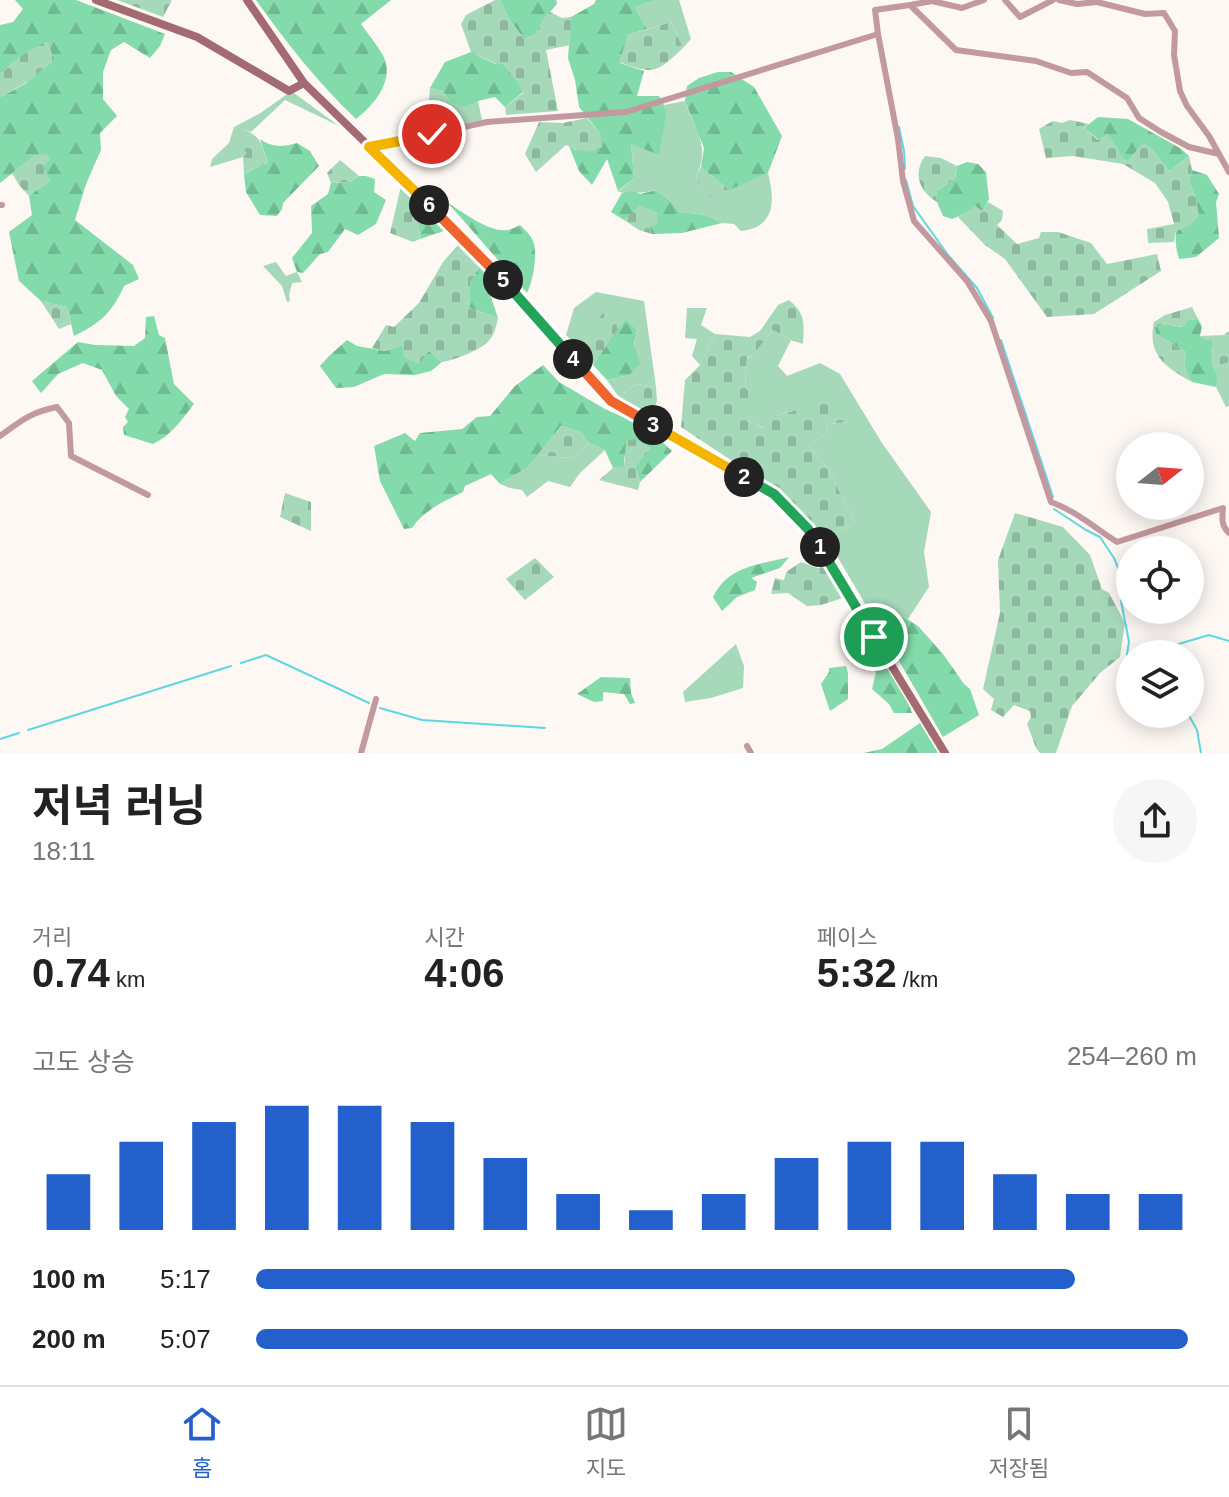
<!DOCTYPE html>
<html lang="ko">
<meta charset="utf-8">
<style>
:root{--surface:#fff;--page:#f6f6f6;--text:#222;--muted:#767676;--line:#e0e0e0;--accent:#2360cc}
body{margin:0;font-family:Helvetica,"Noto Sans KR",sans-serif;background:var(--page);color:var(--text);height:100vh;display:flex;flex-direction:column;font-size:30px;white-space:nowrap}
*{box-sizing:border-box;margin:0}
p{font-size:26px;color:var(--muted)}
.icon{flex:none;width:44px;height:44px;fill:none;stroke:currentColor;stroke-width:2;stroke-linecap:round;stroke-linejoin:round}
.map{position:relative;height:753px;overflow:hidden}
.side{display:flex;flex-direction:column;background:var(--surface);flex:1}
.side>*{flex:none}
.needle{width:52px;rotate:73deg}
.buttons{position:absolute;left:1116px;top:432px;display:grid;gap:16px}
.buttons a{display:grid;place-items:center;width:88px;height:88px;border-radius:50%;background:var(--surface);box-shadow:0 4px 20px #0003;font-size:40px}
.pin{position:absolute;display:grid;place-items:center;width:68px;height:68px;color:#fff;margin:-34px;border:4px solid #fff;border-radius:50%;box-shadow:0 2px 8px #0007}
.km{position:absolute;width:40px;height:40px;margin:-20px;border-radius:50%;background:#222;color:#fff;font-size:22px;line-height:40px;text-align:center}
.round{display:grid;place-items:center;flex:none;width:84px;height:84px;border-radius:42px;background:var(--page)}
.summary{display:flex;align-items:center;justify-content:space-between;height:136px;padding:0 32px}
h1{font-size:44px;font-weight:700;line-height:60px}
.figures{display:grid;grid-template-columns:repeat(3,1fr);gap:12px;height:136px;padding:8px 32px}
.figures div{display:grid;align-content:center}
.figures b{font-size:40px;font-weight:700}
.figures small{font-size:22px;font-weight:400}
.figures p{font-size:22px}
.chart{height:224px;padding:16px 32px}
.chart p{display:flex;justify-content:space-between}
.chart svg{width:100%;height:144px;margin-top:8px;stroke:var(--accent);stroke-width:6}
ul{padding:0 32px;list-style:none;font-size:26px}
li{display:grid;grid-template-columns:128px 96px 1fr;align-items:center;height:60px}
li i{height:20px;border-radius:10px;background:var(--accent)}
.menu{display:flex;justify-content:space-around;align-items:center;height:112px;border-top:2px solid var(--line);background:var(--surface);font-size:22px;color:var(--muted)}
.menu a{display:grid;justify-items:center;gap:4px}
.menu .on{color:var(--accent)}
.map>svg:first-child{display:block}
.green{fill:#a6d8ba}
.forest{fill:url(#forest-firs)}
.cemetery{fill:url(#cemetery-stones)}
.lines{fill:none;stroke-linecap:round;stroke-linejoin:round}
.stream{stroke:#5ed7e1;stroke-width:2}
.street{stroke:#c2999e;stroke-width:6}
.secondary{stroke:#a46a72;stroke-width:8}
.split-1-casing{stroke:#fff;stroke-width:16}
.split-2-casing{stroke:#fff;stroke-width:16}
.split-3-casing{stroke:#fff;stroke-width:16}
.split-4-casing{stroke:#fff;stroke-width:16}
.split-5-casing{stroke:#fff;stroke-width:16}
.split-6-casing{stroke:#fff;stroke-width:16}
.split-7-casing{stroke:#fff;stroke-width:16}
.split-8-casing{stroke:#fff;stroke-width:16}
.split-1{stroke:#22a559;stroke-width:10}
.split-2{stroke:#22a559;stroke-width:10}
.split-3{stroke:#f5b400;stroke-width:10}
.split-4{stroke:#f0652b;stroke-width:10}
.split-5{stroke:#22a559;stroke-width:10}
.split-6{stroke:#f0652b;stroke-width:10}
.split-7{stroke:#f5b400;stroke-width:10}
.split-8{stroke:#f5b400;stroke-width:10}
</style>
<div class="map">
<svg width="1229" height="753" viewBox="0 0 1229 753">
<defs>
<pattern id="forest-firs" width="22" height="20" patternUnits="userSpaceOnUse" patternTransform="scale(2)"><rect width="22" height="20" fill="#83daaa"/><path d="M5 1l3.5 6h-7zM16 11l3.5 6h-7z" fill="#70ba91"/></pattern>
<pattern id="cemetery-stones" width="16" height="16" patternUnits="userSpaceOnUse" patternTransform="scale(2)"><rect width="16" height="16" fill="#a6d8ba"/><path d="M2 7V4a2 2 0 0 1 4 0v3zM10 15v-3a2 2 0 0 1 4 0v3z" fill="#8eb89e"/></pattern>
</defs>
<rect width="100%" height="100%" fill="#fdf8f4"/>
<path class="green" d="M655 0H679L691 39 683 48 671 22 647 29 635 7Z
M430 88 443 91 450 102 478 101 482 120 427 131Z
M294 93 339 126 285 100 251 132 242 129 248 153 243 157 210 167 212 159 229 143 234 127 259 114 286 95Z
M685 101C695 131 711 145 696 177L707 197 768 173C775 200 776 227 741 231L734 224 722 223 706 215 680 212 670 201 657 190C644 193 630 194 618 192L634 178 631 143 664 125 667 111 664 105Z
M276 262 286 276 297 272 302 282 292 283 289 295 290 301 287 302 282 286 263 266Z
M596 292 644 301 656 387 636 384 626 391 621 400 607 380 629 375 637 330 626 321 618 329 614 319 589 338 581 349 566 335 574 308Z
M687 308H707L701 325 715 334 700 365 692 356 697 339 685 338Z
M773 330 791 340 778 366 787 376 820 363 840 374 882 443 931 512 924 552 929 587 908 619 899 614 881 623 873 617 825 536 855 524 829 470 809 445 826 434 828 424 848 422 792 411 767 418 764 428 739 417 753 392 745 388 747 359 753 355Z
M1229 362V406L1226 407 1216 387 1218 377 1213 367Z
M589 443 605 450 580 473 570 487 548 481 527 497 522 490 510 488 500 484 528 467 537 455 572 458Z
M736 644 744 666 743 688 711 698 685 702 683 692Z"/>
<path class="forest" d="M15 0H76L165 34 160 46 150 58 124 42 111 50 103 72V99L117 116 100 133 101 150 86 184 75 220 133 265 139 279 124 286C112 313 99 324 74 336L67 307 41 301 19 281 9 232 32 215 29 196 50 180 34 156 0 183V97L25 84 54 60 26 52 0 74V25L13 22 23 9Z
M256 0H391L361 24C368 34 384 53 386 63 391 85 372 107 356 119 319 84 286 42 256 0Z
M500 0H556L557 4 544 19 535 35 524 39 509 19Z
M596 0H655L635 7 647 29 628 35 620 63 644 71 637 96H659L667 111 659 155 631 144 634 178 618 191 607 159 592 185 579 171 569 146 576 150 600 133 579 107 575 80 568 58 571 17 594 4Z
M471 52 495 64H503L517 80 523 92 505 107 495 97 478 101 464 107 450 102 443 91 430 88 445 62Z
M718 72H731L754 87 782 136 768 173 729 190 701 167 704 148 685 101 687 86 699 78Z
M1098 117 1128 119 1180 148 1189 156 1169 171 1152 149 1127 162 1084 128Z
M260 139C273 148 282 147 297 143L310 151 319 166 283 203 282 209 277 216 260 215 246 192 244 175 255 168 268 163Z
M967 162 978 164 986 172 989 199 983 211 964 214 952 219 943 216 937 202 936 191 955 179 957 166Z
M1192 170 1207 175 1219 194 1216 202 1219 238 1196 257 1179 259C1170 229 1181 222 1195 196L1189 182Z
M359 176H366L375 179 374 192 386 200 376 224 358 235 345 229 328 252 320 254 303 273 297 272 292 258 312 233 311 206 328 194 331 183 350 182Z
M657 190 670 201 680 212 706 215 722 223 682 233 652 234 649 227 633 214 624 220 611 212 622 193 633 191 640 194Z
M432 201 440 204 451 219 444 231 420 239 418 214 421 205Z
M448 203C463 212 489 233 508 230 512 229 516 227 520 225 525 230 530 234 533 241 538 252 533 282 527 293Z
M479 266 495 284 490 294 498 318 470 308V284Z
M154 316 159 335 165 338 174 384 194 404C182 419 171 436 153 444L124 435 123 427 128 422 125 417 129 409 116 396 102 370 83 363 58 374 41 393 32 381 78 342 95 345 134 346 145 338 146 317Z
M1198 319 1202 326 1200 336 1211 342 1213 367 1218 377 1216 387 1192 382C1185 372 1183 364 1186 352L1156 334 1154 327 1166 324 1182 327 1188 320Z
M626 320 637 330 634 345 640 364 629 375 607 380 593 365 614 333Z
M347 340 357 346 385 351 402 345 429 351 442 362 431 371 415 375 384 374 354 387 336 388 320 366 330 355Z
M543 365 559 382 605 409 647 428 672 451 640 482 635 467 650 447 624 457V467L613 468 605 450 589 443 581 432 561 426 528 467 500 484 491 474 465 486 463 492C443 502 424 510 412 528L404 529 380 481 374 446 405 433 415 441 420 433 462 429 477 417 490 416 515 386Z
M789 557 780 568 751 578 757 582 755 590 737 597 722 611 713 597C728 566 758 565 789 557Z
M899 614 918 626 943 654 964 684 970 689 979 715 943 737 888 642 881 623Z
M876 650 909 705 912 713H894L889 704 872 689 876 672 862 664Z
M846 666 848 673V699L830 711 821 684 829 672V668Z
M601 677 630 678 631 693 635 703 630 704 624 694 603 692V701L594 702 577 694Z
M920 723 938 753H864L882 749Z"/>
<path class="cemetery" d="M117 0H172L163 17Z
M495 0H500L509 19 524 39 535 35 544 19 550 12 562 18 571 17 570 45 546 50 558 111 506 115 505 107 523 93 517 80 503 64H496L471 52 461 24 466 15Z
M671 22 683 48C656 73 655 75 619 62L628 35Z
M48 41 54 60 29 81 0 97V74L26 52Z
M587 118 600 133 602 147C592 155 577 151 566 145L536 172 525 154 539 122 563 123Z
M1070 120 1089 124 1084 128 1098 140 1107 134C1117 141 1116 151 1127 161L1144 142 1152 149 1169 171 1189 156 1192 170 1189 182 1195 196 1199 215C1193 224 1186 228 1176 231L1174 242 1148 243 1147 229 1174 224 1168 202 1155 183 1123 164 1073 156 1046 158 1039 129 1053 121 1062 123Z
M242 129C262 136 261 144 268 163L255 168 244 175 243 157 247 153 237 144Z
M47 154 50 160 43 167 50 180 29 196 19 185 12 173 34 155Z
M925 156 941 158 957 166 955 179 936 191 937 202C920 192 912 174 925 156Z
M340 160 359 176 350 182 331 183 327 173Z
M701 167 729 190 707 198 696 177Z
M402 182 424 204 421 205 418 214 420 239 413 242 390 233Z
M988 202 1003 211 1002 220 997 225 1017 244 1039 238 1041 232H1058L1091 243 1107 264 1157 254 1161 271 1094 314 1047 317 1005 259 985 245 958 217 975 206 983 211Z
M640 205 658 213 657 224 649 228 652 234 639 230 624 220C631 215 634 210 640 205Z
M458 245 479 266 470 284V308L498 318C496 327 494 336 487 343 477 351 455 360 442 362L429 351 419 364 404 358 402 345 385 351 372 348 386 325 394 327 419 303 443 262Z
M789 300C806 314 804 323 803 344L791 340 773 330 753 355 747 358 745 388 754 392 740 417 763 428 766 418 824 403 843 408 853 416 848 422 828 424 826 434 809 445 829 470 855 524 825 536 785 496 681 427 685 380 700 365 715 334 750 337 760 331 778 305Z
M41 301 67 307 71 324 59 329Z
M1192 307 1198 319 1188 320 1183 327 1166 324 1154 327 1156 334 1186 352C1183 364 1185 372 1192 382 1165 367 1147 355 1154 322L1165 315Z
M603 313 614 318 618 329 593 365 581 349 589 338 590 329Z
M1229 331V362L1213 367 1211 342 1200 336 1224 335Z
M636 384 656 387 657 401 652 414 621 400 626 391Z
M561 426 581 432 589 443 572 458 537 455Z
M635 439 651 448 635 467 640 482 638 490 599 480 613 468 624 466 626 441Z
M285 493 311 502V531L280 517Z
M1015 513 1063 527 1090 555 1102 589 1109 593 1125 623 1120 657 1100 673 1072 706 1056 753H1040L1036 748 1027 724 1031 717 1030 711 1014 705 1003 717 991 710 994 699 983 689 1000 613 998 560Z
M535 558 554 577 525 600 506 579Z
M801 562 818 568 826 566 846 597 821 605 807 606 788 593 771 594 775 578 784 580 786 572Z"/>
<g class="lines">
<path class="stream" d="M899 127 904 151 905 169
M906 180 913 206 948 255 977 288 993 318
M1001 340 1053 497
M1054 509 1086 530 1100 537 1114 558 1125 584 1121 601 1129 642 1127 654 1130 665
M1145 654 1209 635 1229 641
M241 663 266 655 369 703
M380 708 422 720 545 728
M1188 714 1197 730 1201 753
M28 730 231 666
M0 739 19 733"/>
<path class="street" d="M984 0 962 8 932 1 910 5 956 50 1036 61 1071 73 1087 72 1127 98 1139 118 1161 132 1189 147 1219 154 1229 172
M1005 0 1020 17 1053 0
M1059 0 1077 4 1097 2 1145 14 1164 13 1175 31 1174 55 1180 91 1187 106 1209 136 1219 154
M878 34 898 139 903 181 914 221 967 281 991 321 1051 502C1076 511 1095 528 1117 542L1223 508C1222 517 1221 526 1229 533
M369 147 487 122 626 112 878 34 875 10 910 5
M0 205H2
M0 436C21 421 31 412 57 407L69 423 71 456 148 495
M747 746 751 753
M361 753 376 699"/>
<path class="secondary" d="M96 0 197 37 289 91 304 83
M247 0 304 83 413 189 510 287 611 401 774 494 808 529 945 753"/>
</g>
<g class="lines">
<defs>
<path id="split-1" d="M820 547 874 637"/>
<path id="split-2" d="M744 477 774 494 808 529 820 547"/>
<path id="split-3" d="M653 425 744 477"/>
<path id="split-4" d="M573 359 611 401 653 425"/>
<path id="split-5" d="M503 280 573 359"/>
<path id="split-6" d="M429 205 503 280"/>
<path id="split-7" d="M390 143 369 147 429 205"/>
<path id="split-8" d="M390 143 432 134"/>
</defs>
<use href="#split-1" class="split-1-casing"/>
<use href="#split-2" class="split-2-casing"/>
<use href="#split-3" class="split-3-casing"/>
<use href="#split-4" class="split-4-casing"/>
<use href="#split-5" class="split-5-casing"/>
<use href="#split-6" class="split-6-casing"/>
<use href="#split-7" class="split-7-casing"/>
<use href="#split-8" class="split-8-casing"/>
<use href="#split-1" class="split-1"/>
<use href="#split-2" class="split-2"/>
<use href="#split-3" class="split-3"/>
<use href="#split-4" class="split-4"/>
<use href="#split-5" class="split-5"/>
<use href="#split-6" class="split-6"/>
<use href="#split-7" class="split-7"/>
<use href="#split-8" class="split-8"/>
</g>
</svg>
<div class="buttons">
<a><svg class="needle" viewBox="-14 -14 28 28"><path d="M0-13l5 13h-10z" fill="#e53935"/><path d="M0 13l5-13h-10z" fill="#767676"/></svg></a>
<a><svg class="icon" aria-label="locate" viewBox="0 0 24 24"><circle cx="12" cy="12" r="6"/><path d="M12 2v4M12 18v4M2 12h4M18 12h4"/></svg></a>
<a><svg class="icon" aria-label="layers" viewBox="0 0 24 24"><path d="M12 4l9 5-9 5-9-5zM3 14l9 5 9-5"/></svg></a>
</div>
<div class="pin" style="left:874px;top:637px;background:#1e9e55"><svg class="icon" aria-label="arrive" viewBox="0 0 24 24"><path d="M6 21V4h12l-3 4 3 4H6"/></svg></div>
<div class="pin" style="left:432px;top:134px;background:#d93025"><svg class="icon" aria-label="check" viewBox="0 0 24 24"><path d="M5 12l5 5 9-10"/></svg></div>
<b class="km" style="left:820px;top:547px">1</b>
<b class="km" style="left:744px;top:477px">2</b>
<b class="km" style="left:653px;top:425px">3</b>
<b class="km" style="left:573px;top:359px">4</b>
<b class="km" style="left:503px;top:280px">5</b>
<b class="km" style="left:429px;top:205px">6</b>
</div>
<section class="side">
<div class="summary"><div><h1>저녁 러닝</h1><p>18:11</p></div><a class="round"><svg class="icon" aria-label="share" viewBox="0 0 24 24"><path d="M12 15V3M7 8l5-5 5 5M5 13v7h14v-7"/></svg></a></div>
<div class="figures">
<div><p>거리</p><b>0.74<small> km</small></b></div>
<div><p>시간</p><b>4:06</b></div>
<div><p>페이스</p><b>5:32<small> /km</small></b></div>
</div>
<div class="chart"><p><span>고도 상승</span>254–260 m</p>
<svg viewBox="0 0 160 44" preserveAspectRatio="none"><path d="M5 44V27M15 44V17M25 44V11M35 44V6M45 44V6M55 44V11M65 44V22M75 44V33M85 44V38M95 44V33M105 44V22M115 44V17M125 44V17M135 44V27M145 44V33M155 44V33"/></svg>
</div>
<ul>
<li><b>100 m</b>5:17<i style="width:87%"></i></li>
<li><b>200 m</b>5:07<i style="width:99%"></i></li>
</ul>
</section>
<nav class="menu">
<a class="on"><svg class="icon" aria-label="home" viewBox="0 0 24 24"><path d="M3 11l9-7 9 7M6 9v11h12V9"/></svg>홈</a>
<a><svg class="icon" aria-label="map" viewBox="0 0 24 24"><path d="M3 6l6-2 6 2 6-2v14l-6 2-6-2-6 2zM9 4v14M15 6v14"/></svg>지도</a>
<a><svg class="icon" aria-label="saved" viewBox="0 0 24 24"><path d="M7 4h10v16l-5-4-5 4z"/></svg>저장됨</a>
</nav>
